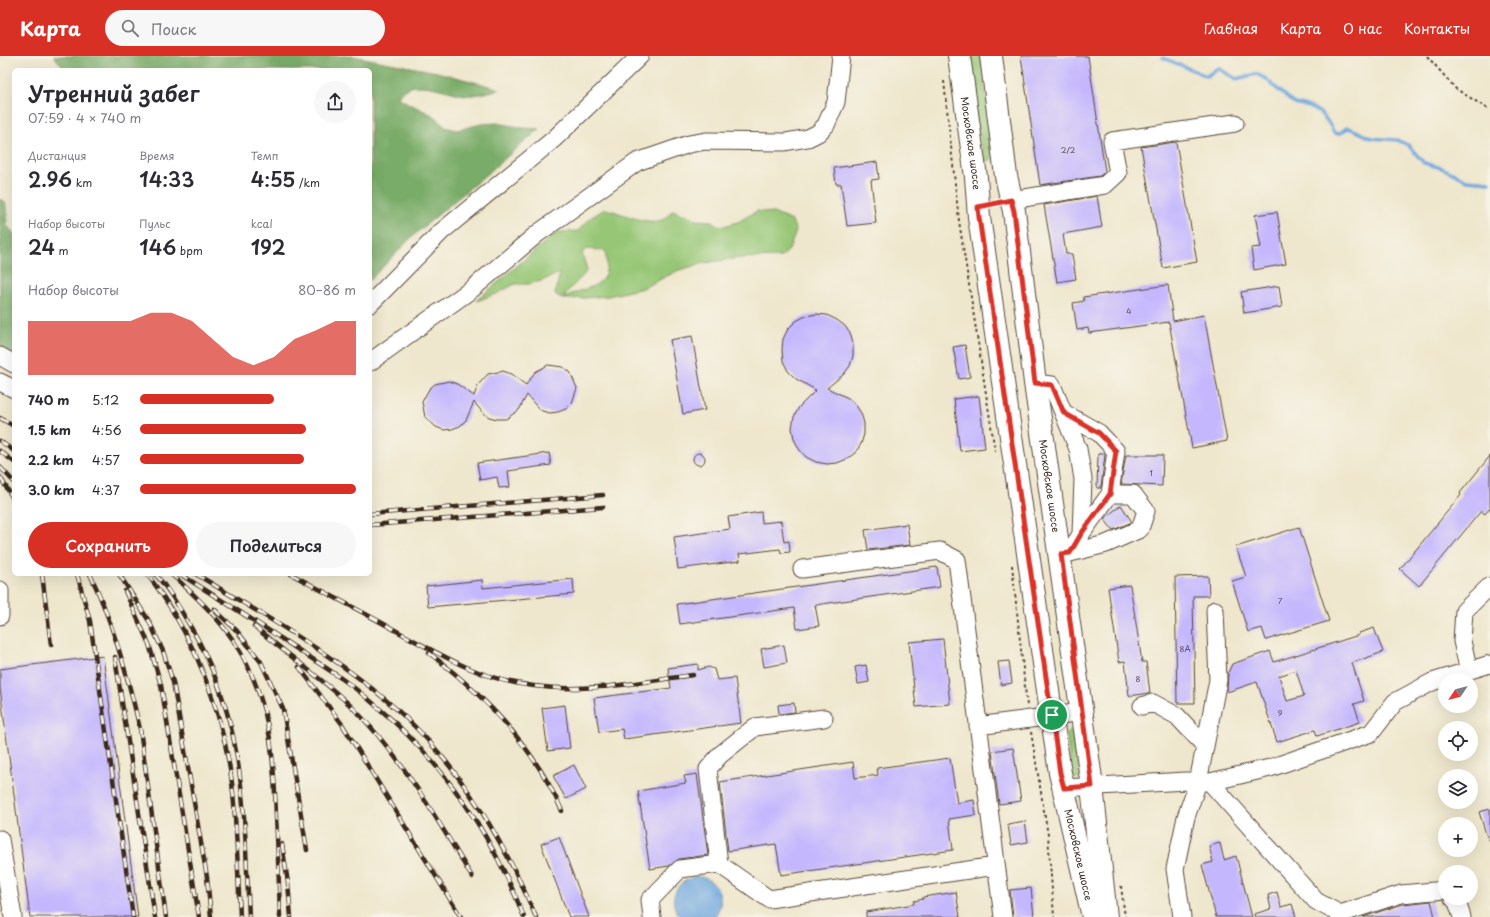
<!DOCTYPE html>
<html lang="ru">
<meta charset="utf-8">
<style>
:root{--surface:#fff;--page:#f7f7f7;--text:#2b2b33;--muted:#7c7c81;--accent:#d93025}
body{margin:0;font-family:"Playpen Sans",sans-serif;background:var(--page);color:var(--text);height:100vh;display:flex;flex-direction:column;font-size:15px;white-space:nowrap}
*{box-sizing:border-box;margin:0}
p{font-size:13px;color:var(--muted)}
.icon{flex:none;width:22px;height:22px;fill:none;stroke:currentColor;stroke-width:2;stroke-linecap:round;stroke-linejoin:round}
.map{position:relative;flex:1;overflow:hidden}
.details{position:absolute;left:12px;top:12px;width:360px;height:508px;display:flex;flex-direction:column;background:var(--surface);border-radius:6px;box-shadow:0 4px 16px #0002}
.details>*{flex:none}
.needle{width:26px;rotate:235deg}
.controls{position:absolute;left:1438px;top:617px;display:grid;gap:8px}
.controls a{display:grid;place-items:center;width:40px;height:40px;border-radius:50%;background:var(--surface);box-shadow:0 4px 16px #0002;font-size:20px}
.pin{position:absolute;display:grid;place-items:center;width:34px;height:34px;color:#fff;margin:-17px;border:2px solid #fff;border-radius:50%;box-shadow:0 1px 4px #0007}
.round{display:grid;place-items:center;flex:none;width:42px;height:42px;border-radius:21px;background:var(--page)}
.summary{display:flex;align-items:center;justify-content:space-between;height:68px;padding:0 16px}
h1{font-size:22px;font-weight:600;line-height:30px}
.metrics{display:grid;grid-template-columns:repeat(3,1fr);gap:6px;height:68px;padding:4px 16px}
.metrics div{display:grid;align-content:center}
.metrics b{font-size:20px;font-weight:600}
.metrics small{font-size:11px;font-weight:400}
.metrics p{font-size:11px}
.chart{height:112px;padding:8px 16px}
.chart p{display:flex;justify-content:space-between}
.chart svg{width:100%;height:72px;margin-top:4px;fill:var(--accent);opacity:.7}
.action{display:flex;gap:8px;margin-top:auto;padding:8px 16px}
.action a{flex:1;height:46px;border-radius:24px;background:var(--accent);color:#fff;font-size:16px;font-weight:600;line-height:46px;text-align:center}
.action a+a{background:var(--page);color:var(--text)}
ul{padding:0 16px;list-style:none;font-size:13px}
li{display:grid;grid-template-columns:64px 48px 1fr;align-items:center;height:30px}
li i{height:10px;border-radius:5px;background:var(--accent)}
header{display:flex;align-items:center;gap:24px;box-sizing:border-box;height:56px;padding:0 20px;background:var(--accent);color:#fff}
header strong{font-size:19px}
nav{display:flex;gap:22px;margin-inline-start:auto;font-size:14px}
.search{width:280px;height:36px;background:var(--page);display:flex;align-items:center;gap:10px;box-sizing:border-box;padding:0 14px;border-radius:22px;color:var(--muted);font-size:15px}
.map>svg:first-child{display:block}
.green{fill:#97c776;stroke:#69784a;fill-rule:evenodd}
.forest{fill:#79ac67;stroke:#5a6b42}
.water{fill:#70a8df;stroke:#56697e}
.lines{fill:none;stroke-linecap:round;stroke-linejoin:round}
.stream{stroke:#70a8df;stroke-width:3.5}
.building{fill:#c4b7fe;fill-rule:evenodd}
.minor-casing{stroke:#564638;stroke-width:19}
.major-casing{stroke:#564638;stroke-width:24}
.path{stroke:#564638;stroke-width:2;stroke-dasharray:3 3;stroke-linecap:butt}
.minor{stroke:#fff;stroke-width:17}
.major{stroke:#fff;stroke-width:22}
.rail-casing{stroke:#3b2a1e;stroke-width:4.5}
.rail{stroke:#f7f3e8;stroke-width:3;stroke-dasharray:9;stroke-linecap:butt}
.route-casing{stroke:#fff;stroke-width:8}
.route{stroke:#d93025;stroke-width:5}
.labels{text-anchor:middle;stroke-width:3;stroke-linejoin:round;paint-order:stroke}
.number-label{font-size:8px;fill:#5d4d56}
.street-label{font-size:10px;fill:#3b2a1e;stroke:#f7f3e8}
</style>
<header>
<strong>Карта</strong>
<div class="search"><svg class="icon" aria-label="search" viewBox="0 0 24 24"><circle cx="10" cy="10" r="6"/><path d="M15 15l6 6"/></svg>Поиск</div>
<nav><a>Главная</a><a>Карта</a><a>О нас</a><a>Контакты</a></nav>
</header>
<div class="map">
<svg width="1490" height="861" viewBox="0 0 1490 861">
<rect width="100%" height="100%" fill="#f7f3e8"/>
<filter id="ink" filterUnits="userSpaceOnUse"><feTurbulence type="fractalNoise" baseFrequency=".025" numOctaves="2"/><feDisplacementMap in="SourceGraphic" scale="8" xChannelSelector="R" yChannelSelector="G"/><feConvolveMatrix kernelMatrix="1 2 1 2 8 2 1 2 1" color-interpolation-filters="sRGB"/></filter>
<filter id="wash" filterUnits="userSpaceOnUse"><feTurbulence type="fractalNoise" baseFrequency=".012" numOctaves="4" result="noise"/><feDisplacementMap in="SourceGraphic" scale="16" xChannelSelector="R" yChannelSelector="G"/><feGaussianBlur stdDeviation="0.9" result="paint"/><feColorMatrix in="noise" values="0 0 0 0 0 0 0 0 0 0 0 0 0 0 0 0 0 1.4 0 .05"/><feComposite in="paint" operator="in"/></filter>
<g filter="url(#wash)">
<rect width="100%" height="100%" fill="#efe7cd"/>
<path class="green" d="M965 0H981L993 102 989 105 984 104Z
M605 153C621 156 648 171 664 163 667 162 670 157 672 154L690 160 694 164 712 165 717 169 724 170 738 166 757 155 773 157 792 165 796 175 789 194 781 201 739 202 704 207 679 214 643 232 608 240 570 243H562L555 238 560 217 541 225 529 228H515L496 238 476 245 557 176 578 175 590 162ZM587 193 605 195C613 234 590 228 563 242 569 231 580 225 587 214L582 197Z
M1073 674 1080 722 1076 723 1072 718 1066 679 1068 675Z"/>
<path class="forest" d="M54 0H353L437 16 500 33C489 36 477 40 466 39 446 37 409 18 398 42L436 61 445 71 457 74 481 68 497 67 524 72 540 73 413 180 370 224V14H65Z
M0 143 5 146 8 159 6 168 14 178V300L0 292Z"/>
<path class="water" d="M697 820C718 823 728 844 714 861H681C665 845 677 824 697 820Z"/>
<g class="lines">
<path class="stream" d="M1163 2 1207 20 1218 12 1236 23 1256 18 1265 22 1293 47C1298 50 1301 49 1306 50 1321 54 1328 64 1334 77L1339 78 1347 72 1352 73 1371 82 1397 84 1408 89 1424 107 1442 112 1467 124 1490 126"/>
</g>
<g id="blocks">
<path class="building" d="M1021 0H1088L1105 115 1100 120 1040 129Z
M1176 86 1197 206 1163 212 1141 91Z
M877 106 879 123 871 124 876 167 847 170 841 128H836L834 112Z
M1097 140 1102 171 1063 178 1066 198H1072L1076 223 1057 226 1044 149Z
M1277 156 1286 208 1254 214 1251 192 1261 191 1255 159Z
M1168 229 1173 265 1204 259 1227 385 1192 392 1169 266 1089 277 1088 272 1077 274 1073 247 1084 245 1083 241Z
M1279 230 1282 251 1244 257 1241 236Z
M817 258 827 259 837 264 845 270 851 279 853 289V300L850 310 844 318 827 332 848 342 855 348 861 357 864 367V378L861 388 855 397 847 403 837 407 827 408 816 406 806 401 799 393 794 383 792 372 794 361 799 351 816 334 796 323 788 315 783 305 782 294 783 283 788 273 796 265 806 260Z
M692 280 705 354 683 358 670 284Z
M965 289 970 321 959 323 953 291Z
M548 309 563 311 570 316 577 332 572 347 566 353 558 356 550 357 542 355 536 350 527 339 519 354 506 363H497L489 361 483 357 474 346 466 364 460 370 452 373 444 374 436 371 425 361 422 346 429 333 435 328 449 325 457 328 474 340 478 329 488 318 503 315 511 318 526 329 535 316Z
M979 340 985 392 960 395 954 343Z
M693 403a6 6 0 1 1 12 0a6 6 0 1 1-12 0Z
M549 397 551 409 508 415 510 431 499 432 497 421 480 424 477 407Z
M1098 398H1105L1101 432H1097Z
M1126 399H1163L1162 430 1121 428Z
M1490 400V452L1485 458 1481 455 1419 530 1400 513 1461 439 1460 437Z
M1121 449 1132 466 1113 474 1104 463Z
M761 456 762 467 781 465 784 486 789 485 790 496 781 497 780 493 739 498 740 505 678 513 674 481 730 473 728 461Z
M907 468 910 489 868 494 865 474Z
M1299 471 1329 565 1266 584 1262 572 1248 576 1232 525 1246 521 1236 491Z
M937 511 940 531 815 549 819 570 797 573 794 552 680 568 677 548Z
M1208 520 1209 540H1193L1195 647H1177L1175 521Z
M573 523 574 538 428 551 426 530 482 524 483 532Z
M1130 529 1142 606H1146L1150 637 1129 640 1125 605 1119 606 1108 532Z
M1374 572 1383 596 1352 607 1364 645 1354 648 1360 666 1317 680 1315 674 1277 686 1257 626 1227 636 1228 617 1232 608 1270 595 1274 606 1359 579V577ZM1296 614 1304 640 1287 645 1279 620Z
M943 583 950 648 916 651 909 586Z
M784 589 787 607 764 611 761 593Z
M103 600 138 861H30L0 632V613Z
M1009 605 1012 627 1001 629 998 606Z
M698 608V614L709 611 714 613 717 624 735 622 741 667 624 683 622 673 599 676 594 642 671 632 668 612Z
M866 609 869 626 858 628 855 611Z
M794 647 795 656 779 658 778 649Z
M565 649 570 692 548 695 542 652Z
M1013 692 1021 745 999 748 992 695Z
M950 702 957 747 974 744 976 759 949 763 953 794 781 819 776 788 728 795 720 726 853 706 855 722 878 719 877 712Z
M574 709 586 733 566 743 553 720Z
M697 718 708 799 679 803 669 810 650 813 638 735 686 727 684 720Z
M1490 753V783L1488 784 1479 756Z
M1025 765 1028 786 1011 789 1008 768Z
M559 781 589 861H569L541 788Z
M1220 787 1224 804 1236 800 1252 861H1216L1202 809 1213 806 1209 790Z
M1031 832 1034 861H1013L1010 834Z
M956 836 960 861H866V856L914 848V845L923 843V841Z
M1277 836 1281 851 1292 848 1296 861H1255L1254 858 1271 853 1268 839Z
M1431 845 1435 861H1363L1403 848Z"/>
</g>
</g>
<g filter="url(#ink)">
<use href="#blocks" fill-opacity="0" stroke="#564638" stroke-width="1"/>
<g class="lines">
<defs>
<path id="minor" d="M1011 144 1105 129 1118 117 1112 85 1235 67
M370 248 441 176 554 83 640 0
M0 300 14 308
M370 306 472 233 537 178 637 106 689 88 706 85 785 86 808 82 818 77 826 69 836 46 841 0
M0 326 14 333
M1035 327 1052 329 1078 393 1083 423 1081 478 1070 497 1061 498
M1064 357 1099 377 1116 395 1110 438 1081 478
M1070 497 1106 488 1140 473 1146 455 1133 438H1110
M802 513 940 495 957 504 1003 861
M0 534V560
M1469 615 1462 585 1464 555 1490 530
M1142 650 1153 647 1177 660 1205 690
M978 670 1082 656
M1210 726 1270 712 1371 677 1395 646 1432 626 1490 608
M1064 732 1186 725 1210 726 1316 845 1340 858 1401 838 1445 834
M0 783 13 861
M719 808 769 843 996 810
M1453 842 1457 846 1462 861
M652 861 650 844 680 813 719 808 708 713 720 699 755 671 824 662
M1182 861 1175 813 1186 761 1198 726 1218 624 1215 554"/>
<g id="major">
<path id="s1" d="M959 0 976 121 979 161 1060 717 1093 861"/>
<path id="s2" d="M991 0 1006 120 1014 155 1035 327 1092 730 1106 861"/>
</g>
</defs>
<use href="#minor" class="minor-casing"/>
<use href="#major" class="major-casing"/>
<path class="path" d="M1427 0 1456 33 1490 54
M944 25 959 165 995 395
M1012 509 1027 650
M1031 676 1048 779 1054 861
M1121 830 1125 861"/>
<use href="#minor" class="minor"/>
<use href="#major" class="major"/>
<defs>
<path id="rail" d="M0 362 14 370
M0 385 14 395
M0 395 14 406
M0 411 14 426
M0 421 14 444
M370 458 603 439
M370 469 603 451
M42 518 51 589
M77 518 90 565 133 861
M90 518C113 566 128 621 140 673L166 861
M119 518 149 565 163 595 173 626 207 821 211 861
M147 518C194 579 222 652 232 727 237 771 238 817 240 861
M155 518C169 533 179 551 189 568 246 663 244 755 249 861
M171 518C194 538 216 559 233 584 270 641 274 696 276 761 278 794 279 828 280 861
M180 518C215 540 250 562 285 585 315 605 347 624 374 648 442 705 492 778 524 861
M196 518C280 570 375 620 439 697 481 747 511 802 536 861
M291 518C326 537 361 555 395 574 439 598 483 625 534 630 588 637 640 626 693 619
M125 535 149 588 161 629 199 861
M214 553 237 575 261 606 283 653 307 794
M254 570C286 598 322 622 353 652 401 700 437 763 472 821
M429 597C483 638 535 692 562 755
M115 601 155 861
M299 611 342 668 461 861
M282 788 288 827 291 861"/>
</defs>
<use href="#rail" class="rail-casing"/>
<use href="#rail" class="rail"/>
</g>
</g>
<g class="lines" filter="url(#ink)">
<defs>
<path id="route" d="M1011 144 1014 155 1035 327 1052 329 1064 357 1099 377 1116 395 1110 438 1081 478 1070 497 1061 498 1092 730 1064 732 1060 717 979 161 978 151Z"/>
</defs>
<use href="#route" class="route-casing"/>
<use href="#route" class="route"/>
</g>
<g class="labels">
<g class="number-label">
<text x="1068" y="97">2/2</text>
<text x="1129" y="258">4</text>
<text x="1151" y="420">1</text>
<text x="1280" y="548">7</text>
<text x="1185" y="596">8А</text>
<text x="1138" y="626">8</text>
<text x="1280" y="660">9</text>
</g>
<g class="street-label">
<text dy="4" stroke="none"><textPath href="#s1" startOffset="88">Московское шоссе</textPath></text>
<text dy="4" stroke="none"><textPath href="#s2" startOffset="434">Московское шоссе</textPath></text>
<text dy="4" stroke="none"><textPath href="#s1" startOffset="808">Московское шоссе</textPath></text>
</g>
</g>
</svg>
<div class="controls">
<a><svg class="needle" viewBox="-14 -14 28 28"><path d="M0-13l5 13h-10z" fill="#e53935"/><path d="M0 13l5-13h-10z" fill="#7c7c81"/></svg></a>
<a><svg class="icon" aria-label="locate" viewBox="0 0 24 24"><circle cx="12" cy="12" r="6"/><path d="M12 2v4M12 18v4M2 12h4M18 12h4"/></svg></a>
<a><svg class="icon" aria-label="layers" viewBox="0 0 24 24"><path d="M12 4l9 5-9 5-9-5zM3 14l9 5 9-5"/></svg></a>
<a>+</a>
<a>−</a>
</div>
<div class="pin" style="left:1052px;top:659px;background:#1e9e55"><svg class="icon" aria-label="arrive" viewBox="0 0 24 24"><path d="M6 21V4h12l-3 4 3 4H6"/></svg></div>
<section class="details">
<div class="summary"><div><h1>Утренний забег</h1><p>07:59 · 4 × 740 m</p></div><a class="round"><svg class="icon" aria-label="share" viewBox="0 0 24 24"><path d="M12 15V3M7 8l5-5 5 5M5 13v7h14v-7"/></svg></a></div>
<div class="metrics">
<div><p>Дистанция</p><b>2.96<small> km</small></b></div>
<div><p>Время</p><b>14:33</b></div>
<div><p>Темп</p><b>4:55<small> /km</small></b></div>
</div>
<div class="metrics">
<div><p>Набор высоты</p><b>24<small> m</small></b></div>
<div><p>Пульс</p><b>146<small> bpm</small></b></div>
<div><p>kcal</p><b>192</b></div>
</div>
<div class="chart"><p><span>Набор высоты</span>80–86 m</p>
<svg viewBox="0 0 160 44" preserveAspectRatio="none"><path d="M0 44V11L10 11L20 11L30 11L40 11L50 11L60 6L70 6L80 11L90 22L100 33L110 38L120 33L130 22L140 17L150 11L160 11V44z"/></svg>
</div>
<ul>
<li><b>740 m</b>5:12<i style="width:62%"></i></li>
<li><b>1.5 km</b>4:56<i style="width:77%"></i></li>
<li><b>2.2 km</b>4:57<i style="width:76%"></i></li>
<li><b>3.0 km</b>4:37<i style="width:100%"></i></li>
</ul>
<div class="action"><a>Сохранить</a><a>Поделиться</a></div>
</section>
</div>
